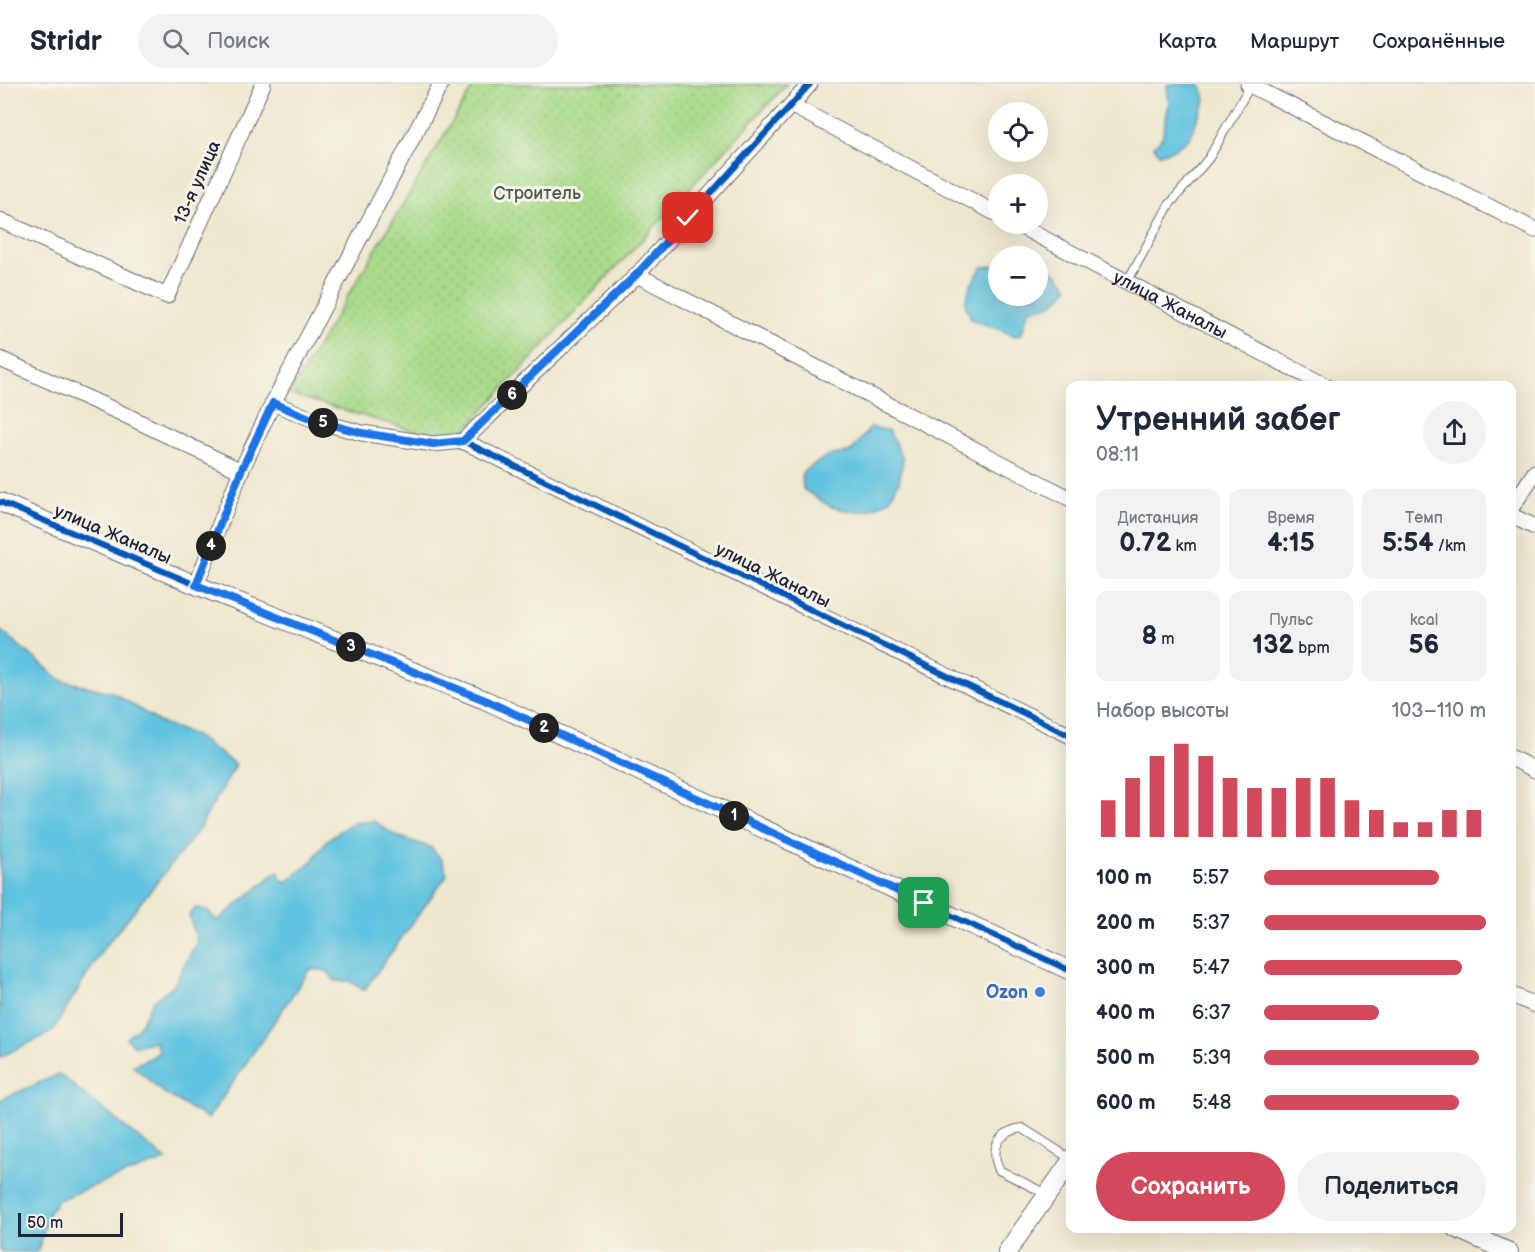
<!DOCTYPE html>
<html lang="ru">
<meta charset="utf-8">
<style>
:root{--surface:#fff;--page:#f2f2f3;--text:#1f2937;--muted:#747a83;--line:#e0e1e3;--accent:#d1495b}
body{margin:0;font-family:"Balsamiq Sans",sans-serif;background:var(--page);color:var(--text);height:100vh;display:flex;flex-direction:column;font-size:22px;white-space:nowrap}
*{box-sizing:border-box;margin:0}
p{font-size:20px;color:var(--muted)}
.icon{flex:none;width:33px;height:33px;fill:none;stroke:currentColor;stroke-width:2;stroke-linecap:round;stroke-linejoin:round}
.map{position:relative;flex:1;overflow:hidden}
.drawer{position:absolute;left:1066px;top:297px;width:450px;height:852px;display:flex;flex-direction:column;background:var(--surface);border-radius:12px;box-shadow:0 6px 24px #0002}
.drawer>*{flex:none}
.controls{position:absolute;left:988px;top:18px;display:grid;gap:12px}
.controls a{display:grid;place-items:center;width:60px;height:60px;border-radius:50%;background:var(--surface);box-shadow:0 6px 24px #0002;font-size:30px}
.scale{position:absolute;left:18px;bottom:15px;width:105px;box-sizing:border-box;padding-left:6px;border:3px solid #22223b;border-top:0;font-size:16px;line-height:21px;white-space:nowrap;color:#22223b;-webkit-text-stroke:4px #f7f3e8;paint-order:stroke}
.pin{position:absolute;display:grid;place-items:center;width:51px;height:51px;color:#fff;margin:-26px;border-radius:12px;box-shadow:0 3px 9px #0006}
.km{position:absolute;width:30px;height:30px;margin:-15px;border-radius:50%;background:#222;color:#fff;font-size:16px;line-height:30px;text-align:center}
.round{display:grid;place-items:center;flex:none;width:63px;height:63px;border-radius:32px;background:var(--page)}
.overview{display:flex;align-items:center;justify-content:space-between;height:102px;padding:0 30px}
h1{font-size:33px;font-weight:700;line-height:45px}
.figures{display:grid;grid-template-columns:repeat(3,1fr);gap:9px;height:102px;padding:6px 30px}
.figures div{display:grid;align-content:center;border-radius:12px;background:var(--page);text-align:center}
.figures b{font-size:26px;font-weight:700}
.figures small{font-size:16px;font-weight:400}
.figures p{font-size:16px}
.chart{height:168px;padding:12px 30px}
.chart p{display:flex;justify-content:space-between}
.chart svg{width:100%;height:108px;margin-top:6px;stroke:var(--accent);stroke-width:6}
.action{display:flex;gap:12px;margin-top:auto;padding:12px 30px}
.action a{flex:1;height:69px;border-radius:36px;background:var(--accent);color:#fff;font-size:24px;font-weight:700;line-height:69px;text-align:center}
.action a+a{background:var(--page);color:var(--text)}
ul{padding:0 30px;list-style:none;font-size:20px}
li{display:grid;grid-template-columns:96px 72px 1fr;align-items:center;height:45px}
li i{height:15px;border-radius:8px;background:var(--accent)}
header{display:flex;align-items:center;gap:36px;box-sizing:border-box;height:84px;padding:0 30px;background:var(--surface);border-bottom:2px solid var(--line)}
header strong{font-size:28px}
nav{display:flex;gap:33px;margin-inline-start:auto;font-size:21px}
.search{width:420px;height:54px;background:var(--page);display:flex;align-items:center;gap:15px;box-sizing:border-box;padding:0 21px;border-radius:33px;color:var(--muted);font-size:22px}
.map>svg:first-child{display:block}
.garden{fill:url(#garden-dots);stroke:#667e62;stroke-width:1.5}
.water{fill:#61c3df;stroke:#42728d;stroke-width:1.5}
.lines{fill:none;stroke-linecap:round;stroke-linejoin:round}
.service-casing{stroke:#69676e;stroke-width:10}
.minor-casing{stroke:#69676e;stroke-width:17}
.tertiary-casing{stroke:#69676e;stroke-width:20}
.service{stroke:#fff;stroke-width:8}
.minor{stroke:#fff;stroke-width:15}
.tertiary{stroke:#fff;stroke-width:18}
.cycleway-casing{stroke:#f7f3e8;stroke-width:10}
.cycleway{stroke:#0057b8;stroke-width:6}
.route-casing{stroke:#fff;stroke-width:12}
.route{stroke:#1a73e8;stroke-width:8}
.shop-dot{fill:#3f7fe0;stroke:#f7f3e8;stroke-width:2}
.labels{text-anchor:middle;stroke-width:6;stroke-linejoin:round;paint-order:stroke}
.street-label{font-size:18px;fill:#22223b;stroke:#f7f3e8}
.park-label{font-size:18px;fill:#4a5a53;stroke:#f7f3e8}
.shop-label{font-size:18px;font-weight:bold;fill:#366cbe;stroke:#f7f3e8;text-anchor:end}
</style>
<header>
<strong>Stridr</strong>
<div class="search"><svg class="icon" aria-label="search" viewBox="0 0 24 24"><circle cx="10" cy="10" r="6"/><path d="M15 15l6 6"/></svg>Поиск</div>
<nav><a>Карта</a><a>Маршрут</a><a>Сохранённые</a></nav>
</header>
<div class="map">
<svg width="1535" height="1168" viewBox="0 0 1535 1168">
<defs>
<pattern id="garden-dots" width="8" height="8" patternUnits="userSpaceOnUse" patternTransform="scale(1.5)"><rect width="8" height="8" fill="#a9db8a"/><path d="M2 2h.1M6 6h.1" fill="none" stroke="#91bc78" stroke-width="1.8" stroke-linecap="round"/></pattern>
</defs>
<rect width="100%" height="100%" fill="#f7f3e8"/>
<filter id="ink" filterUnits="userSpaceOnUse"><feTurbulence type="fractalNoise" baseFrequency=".0167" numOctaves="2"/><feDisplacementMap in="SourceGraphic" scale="12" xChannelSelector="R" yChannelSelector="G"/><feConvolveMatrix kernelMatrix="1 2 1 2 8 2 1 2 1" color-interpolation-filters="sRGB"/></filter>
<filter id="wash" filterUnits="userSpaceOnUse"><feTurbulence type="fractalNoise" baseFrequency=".008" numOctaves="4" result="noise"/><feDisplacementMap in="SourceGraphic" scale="24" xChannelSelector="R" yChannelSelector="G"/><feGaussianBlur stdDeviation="1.35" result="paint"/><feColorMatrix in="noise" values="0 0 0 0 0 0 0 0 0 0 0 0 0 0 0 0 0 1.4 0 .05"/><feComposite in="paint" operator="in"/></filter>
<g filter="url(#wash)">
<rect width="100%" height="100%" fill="#ede8ce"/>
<path class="garden" d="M475 0H787L463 348 435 353 289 310Z"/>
<path class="water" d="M1169 0H1200L1203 5 1205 17 1189 55 1175 65 1159 70 1154 62 1162 54 1169 19 1167 2Z
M999 180V212H1038V181L1058 190 1068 203C1057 220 1049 223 1029 225L1022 250 1016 252 971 235 965 219 971 200 982 183 994 182Z
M871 343 889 347 903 375 899 398 889 416 870 426 855 428 831 423 803 405 802 389 827 372 851 368Z
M0 546 61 596 114 609 159 638 194 651 236 681 195 751 103 865 52 948 0 973Z
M374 737 396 752 430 763 442 776 447 791 364 906 350 897H335L327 887 310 885 208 1035 164 1009 133 982 159 969 155 957 135 962 126 954 139 943 153 917 174 901 197 857 189 832 195 824 208 827 217 837 278 787 281 795 287 798 312 777 327 756 352 739Z
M59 990 166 1076 90 1103 58 1116 49 1128 38 1168H2L0 1164V1016Z"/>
</g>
<g filter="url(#ink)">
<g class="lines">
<defs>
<path id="service" d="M1127 198 1169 121 1209 74 1251 0
M1046 1110 999 1086C990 1064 998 1048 1022 1044L1071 1075"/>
<g id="minor">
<path d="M1248 0 1535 146"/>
<path d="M791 21 999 131"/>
<path d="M0 136 167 212 263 0"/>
<path id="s1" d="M1016 140 1326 302"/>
<path d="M637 191 1071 415"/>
<path d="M0 275 123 330 241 387"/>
<path d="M273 319 317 337 362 349 433 360 463 357 637 191 810 0"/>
<path d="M463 357 1071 652"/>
<path d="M1512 423 1535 388"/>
<path d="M1512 432 1535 443"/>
<path d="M196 501 241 387 273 319 441 0"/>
<path d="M1512 674 1535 686"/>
<path d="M1512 911 1535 921"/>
</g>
<path id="tertiary" d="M0 418 196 501 485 616 1071 887
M1455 1144 1509 1168
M1007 1168 1071 1077"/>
</defs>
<use href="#service" class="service-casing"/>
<use href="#minor" class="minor-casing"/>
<use href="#tertiary" class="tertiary-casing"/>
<use href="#service" class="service"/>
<use href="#minor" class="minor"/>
<use href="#tertiary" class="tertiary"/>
<defs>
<path id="cycleway" d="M273 319 317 337 362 349 433 360 463 357 637 191 810 0
M463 357 1071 652
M0 418 196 501 485 616 1071 887"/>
</defs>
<use href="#cycleway" class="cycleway-casing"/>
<use href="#cycleway" class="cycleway"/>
</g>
</g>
<g class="lines" filter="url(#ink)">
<defs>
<path id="route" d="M688 134 637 190 463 357 433 360 362 349 317 337 273 319 241 387 196 501 485 616 924 819"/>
</defs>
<use href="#route" class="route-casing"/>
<use href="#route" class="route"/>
</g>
<circle class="shop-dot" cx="1040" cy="908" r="6"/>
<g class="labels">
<g class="street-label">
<text transform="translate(197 98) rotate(-66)" y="6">13-я улица</text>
<text dy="6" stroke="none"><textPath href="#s1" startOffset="174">улица Жаналы</textPath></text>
<text transform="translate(113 450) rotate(23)" y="6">улица Жаналы</text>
<text transform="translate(773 491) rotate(26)" y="6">улица Жаналы</text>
</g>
<g class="park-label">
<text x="537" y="115">Строитель</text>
</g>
<g class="shop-label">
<text x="1028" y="914">Ozon</text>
</g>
</g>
</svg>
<div class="controls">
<a><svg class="icon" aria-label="locate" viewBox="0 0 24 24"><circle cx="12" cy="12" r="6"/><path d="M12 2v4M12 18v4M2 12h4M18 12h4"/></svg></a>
<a>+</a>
<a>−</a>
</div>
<div class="scale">50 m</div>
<div class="pin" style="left:924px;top:819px;background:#1e9e55"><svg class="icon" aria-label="arrive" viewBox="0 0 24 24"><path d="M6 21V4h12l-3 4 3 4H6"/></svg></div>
<div class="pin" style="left:688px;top:134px;background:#d93025"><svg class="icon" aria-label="check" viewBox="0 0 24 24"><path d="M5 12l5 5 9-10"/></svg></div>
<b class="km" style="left:734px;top:732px">1</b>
<b class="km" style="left:544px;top:644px">2</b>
<b class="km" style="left:351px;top:563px">3</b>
<b class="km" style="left:211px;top:462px">4</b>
<b class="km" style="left:323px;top:339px">5</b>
<b class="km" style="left:512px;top:311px">6</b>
<section class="drawer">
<div class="overview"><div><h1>Утренний забег</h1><p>08:11</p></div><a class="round"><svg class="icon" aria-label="share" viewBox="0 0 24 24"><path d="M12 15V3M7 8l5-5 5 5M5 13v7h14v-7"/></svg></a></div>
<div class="figures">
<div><p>Дистанция</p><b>0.72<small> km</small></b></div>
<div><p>Время</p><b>4:15</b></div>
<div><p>Темп</p><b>5:54<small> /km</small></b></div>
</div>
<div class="figures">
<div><b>8<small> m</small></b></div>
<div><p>Пульс</p><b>132<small> bpm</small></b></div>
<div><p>kcal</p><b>56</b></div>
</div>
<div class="chart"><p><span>Набор высоты</span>103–110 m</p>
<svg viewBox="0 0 160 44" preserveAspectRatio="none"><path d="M5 44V29M15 44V20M25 44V11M35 44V6M45 44V11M55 44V20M65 44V24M75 44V24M85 44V20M95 44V20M105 44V29M115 44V33M125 44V38M135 44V38M145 44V33M155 44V33"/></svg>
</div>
<ul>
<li><b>100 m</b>5:57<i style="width:79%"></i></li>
<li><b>200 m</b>5:37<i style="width:100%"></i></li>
<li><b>300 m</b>5:47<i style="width:89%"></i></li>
<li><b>400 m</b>6:37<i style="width:52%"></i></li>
<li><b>500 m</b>5:39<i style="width:97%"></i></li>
<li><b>600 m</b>5:48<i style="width:88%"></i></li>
</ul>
<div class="action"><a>Сохранить</a><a>Поделиться</a></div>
</section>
</div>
